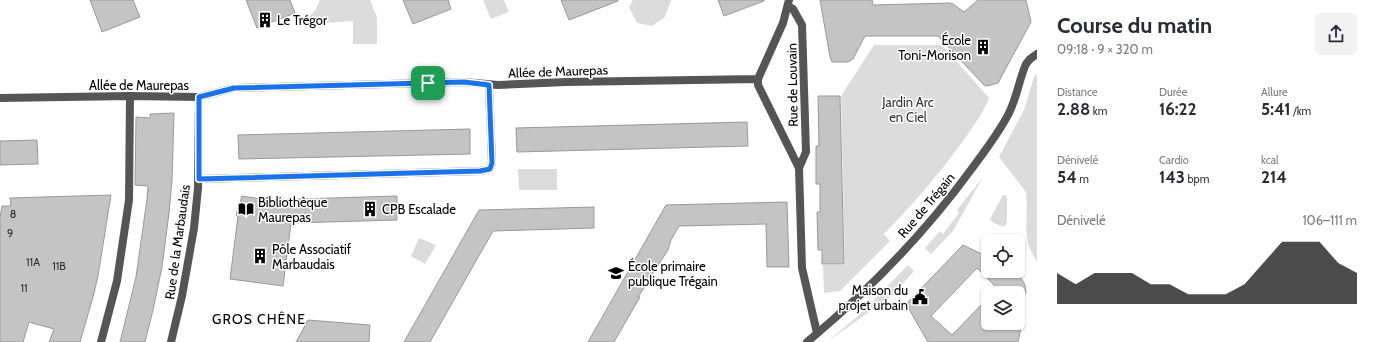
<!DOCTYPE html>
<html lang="fr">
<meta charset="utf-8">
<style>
:root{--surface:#fff;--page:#f2f2f3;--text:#2b2b33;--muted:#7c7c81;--accent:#000}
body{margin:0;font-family:Cabin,sans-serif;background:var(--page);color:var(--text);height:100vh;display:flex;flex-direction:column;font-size:15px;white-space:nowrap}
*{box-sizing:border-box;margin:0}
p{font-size:13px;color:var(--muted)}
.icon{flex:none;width:22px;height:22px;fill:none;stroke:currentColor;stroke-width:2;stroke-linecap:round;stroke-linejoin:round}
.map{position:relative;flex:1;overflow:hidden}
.details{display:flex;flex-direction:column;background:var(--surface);width:340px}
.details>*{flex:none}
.fabs{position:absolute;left:981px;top:234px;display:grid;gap:8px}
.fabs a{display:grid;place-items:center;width:44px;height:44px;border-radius:6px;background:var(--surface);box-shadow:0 1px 3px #0004;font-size:20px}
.pin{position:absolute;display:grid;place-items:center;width:34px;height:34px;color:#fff;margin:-17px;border-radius:8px;box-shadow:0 2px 6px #0006}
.round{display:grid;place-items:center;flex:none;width:42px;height:42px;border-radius:6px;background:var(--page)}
.headline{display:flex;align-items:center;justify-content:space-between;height:68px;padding:0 20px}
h1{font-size:22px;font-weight:700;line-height:30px}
.figures{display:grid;grid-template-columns:repeat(3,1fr);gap:6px;height:68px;padding:4px 20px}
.figures div{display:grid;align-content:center}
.figures b{font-size:17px;font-weight:700}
.figures small{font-size:11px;font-weight:400}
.figures p{font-size:11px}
.chart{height:112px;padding:8px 20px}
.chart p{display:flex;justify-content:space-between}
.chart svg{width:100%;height:72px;margin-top:4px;fill:var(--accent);opacity:.7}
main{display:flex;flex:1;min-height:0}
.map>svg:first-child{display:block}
.green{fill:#dcdcdc}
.building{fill:#c4c4c4;stroke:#999}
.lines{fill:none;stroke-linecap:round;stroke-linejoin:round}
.pedestrian{stroke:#555;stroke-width:8}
.minor{stroke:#555;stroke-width:8}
.tertiary{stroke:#555;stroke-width:8}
.route-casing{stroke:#fff;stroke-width:8}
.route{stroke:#1a73e8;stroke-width:5}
.labels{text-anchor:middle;stroke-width:3;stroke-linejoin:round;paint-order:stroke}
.number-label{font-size:11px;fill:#313131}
.poi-label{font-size:13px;fill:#000;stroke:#fff;text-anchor:start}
.street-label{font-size:13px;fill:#000;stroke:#fff}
.park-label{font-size:13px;fill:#333;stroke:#fff}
.neighbourhood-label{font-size:14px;letter-spacing:1px;fill:#000;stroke:#fff}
</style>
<main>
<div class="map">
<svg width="1037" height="342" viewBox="0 0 1037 342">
<rect width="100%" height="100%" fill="#fff"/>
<path class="green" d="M320 0H370L377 17V44H353V21L324 23 319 25 309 17 316 9Z
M483 0H504L509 12 491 19Z
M633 0H671L665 17 652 26 637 23 629 7Z
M874 45H942L989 98C982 115 971 130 960 145 937 177 911 206 884 234L890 241 840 291 824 293 823 265H845L841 96Z
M1037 73V262C1033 255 1028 247 1027 239 1025 223 1028 208 1026 192L999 157 1024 110 1034 77Z
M518 169H557V190H519Z
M983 177 953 231 931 254 925 248 940 231 943 234 959 213 957 210Z
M1003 195H1006L1007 197V222L1005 226 1003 227 992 222 990 219Z
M419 238 436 245 425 264 411 256Z
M908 265 914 271 893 295 827 342 859 315Z"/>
<path class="building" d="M90 0H133L140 17 102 32Z
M246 0H290L295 13 257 28Z
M403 0H448L451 9 413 24Z
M561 0H618V1L569 20Z
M718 0H764V1L724 16Z
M820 0H872L873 5 949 3 953 4 964 12 978 0H1026L1031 22 998 83 987 86 984 85 938 36H865L853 59 848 62H832L830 57Z
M818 96H840L844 264H822V250H818L817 212H820V184H816V146H819Z
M174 113 172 180 169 213 162 267 153 310 145 342H120L136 277 147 199 148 186 135 185 136 117 150 118V114Z
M747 122 748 146 517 152 516 128Z
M470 129V154L239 159 238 135Z
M37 140 38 164 0 165V141Z
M111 195 98 276 93 297 80 342H49L54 329 29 322 23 342H0V217L2 206H11L10 198Z
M242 196 267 200 397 196V220L291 223 283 286 230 279 238 216 236 215Z
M787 202 789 267H767L766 224 679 226 671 240 668 250 649 279H650L638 297H640L614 342H588L666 205Z
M594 207V228L493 231 430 342H404L479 210Z
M963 245 988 257V271H1017L1025 285 1026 293H1002L977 268 931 316 952 335 988 298V323H1022L1018 342H928L921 330 906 304Z
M308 320 370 325 369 342H296Z"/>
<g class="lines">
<path class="pedestrian" d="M101 342 117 281 129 200 130 96"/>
<path class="minor" d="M789 0 783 23 758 79V85L799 168 802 268 817 333
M788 6 793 9 802 25 806 152 799 168
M0 98 130 96 199 97 234 88 464 82 498 85 566 82 758 79
M199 179 480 171 490 169 492 163 489 85
M171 342 182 296 194 228 198 188 199 97"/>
<path class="tertiary" d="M807 342C867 292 924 234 970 171 984 152 999 133 1009 113 1017 97 1019 80 1026 64L1030 59 1037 54"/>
</g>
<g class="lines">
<defs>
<path id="route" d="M464 82 489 85 492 163 490 169 480 171 199 179V97L234 88Z"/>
</defs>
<use href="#route" class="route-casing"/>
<use href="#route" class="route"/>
</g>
<defs>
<symbol id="building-bare" viewBox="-9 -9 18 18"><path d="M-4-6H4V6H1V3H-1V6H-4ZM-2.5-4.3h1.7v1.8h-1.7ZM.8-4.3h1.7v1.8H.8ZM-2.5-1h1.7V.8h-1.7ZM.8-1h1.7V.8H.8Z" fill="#000" stroke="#fff" stroke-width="2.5" paint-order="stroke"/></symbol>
<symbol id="library-bare" viewBox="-9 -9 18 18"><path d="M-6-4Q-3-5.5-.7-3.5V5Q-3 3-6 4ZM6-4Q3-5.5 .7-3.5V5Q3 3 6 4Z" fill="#000" stroke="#fff" stroke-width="2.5" paint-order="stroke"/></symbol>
<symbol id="school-bare" viewBox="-9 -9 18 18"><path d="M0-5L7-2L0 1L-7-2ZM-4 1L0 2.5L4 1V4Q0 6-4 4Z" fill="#000" stroke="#fff" stroke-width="2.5" paint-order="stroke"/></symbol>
<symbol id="civic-bare" viewBox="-9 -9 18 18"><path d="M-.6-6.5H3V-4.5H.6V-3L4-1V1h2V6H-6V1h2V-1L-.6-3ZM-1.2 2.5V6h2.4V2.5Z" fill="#000" stroke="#fff" stroke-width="2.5" paint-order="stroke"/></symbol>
</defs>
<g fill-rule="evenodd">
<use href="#building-bare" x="254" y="9" width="22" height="22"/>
<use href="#building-bare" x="972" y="36" width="22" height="22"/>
<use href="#library-bare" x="235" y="198" width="22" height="22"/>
<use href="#building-bare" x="359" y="198" width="22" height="22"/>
<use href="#building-bare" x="249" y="245" width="22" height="22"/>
<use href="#school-bare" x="605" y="262" width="22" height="22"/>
<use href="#civic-bare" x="909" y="286" width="22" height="22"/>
</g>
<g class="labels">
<g class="number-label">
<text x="13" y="218">8</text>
<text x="10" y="237">9</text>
<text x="33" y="266">11A</text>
<text x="59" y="270">11B</text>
<text x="24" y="292">11</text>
</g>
<g class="poi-label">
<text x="277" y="25">Le Trégor</text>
<text x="971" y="45" text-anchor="end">École<tspan x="971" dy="15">Toni-Morison</tspan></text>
<text x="258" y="207">Bibliothèque<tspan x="258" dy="15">Maurepas</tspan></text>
<text x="382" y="214">CPB Escalade</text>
<text x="272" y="254">Pôle Associatif<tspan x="272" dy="15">Marbaudais</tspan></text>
<text x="628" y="271">École primaire<tspan x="628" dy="15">publique Trégain</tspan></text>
<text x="908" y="295" text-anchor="end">Maison du<tspan x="908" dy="15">projet urbain</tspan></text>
</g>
<g class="street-label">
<text transform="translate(558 71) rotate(-2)" y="5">Allée de Maurepas</text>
<text x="139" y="90">Allée de Maurepas</text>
<text transform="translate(792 85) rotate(-91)" y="5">Rue de Louvain</text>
<text transform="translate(926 205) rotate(-50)" y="5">Rue de Trégain</text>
<text transform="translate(177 242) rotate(-82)" y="5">Rue de la Marbaudais</text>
</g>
<g class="park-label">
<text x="908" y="107">Jardin Arc<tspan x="908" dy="15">en Ciel</tspan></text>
</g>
<g class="neighbourhood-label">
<text x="259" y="324">GROS CHÊNE</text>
</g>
</g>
</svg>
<div class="fabs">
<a><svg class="icon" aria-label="locate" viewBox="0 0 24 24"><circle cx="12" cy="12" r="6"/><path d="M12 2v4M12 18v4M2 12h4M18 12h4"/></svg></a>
<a><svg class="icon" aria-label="layers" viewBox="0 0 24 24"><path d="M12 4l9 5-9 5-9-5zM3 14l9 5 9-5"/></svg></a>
</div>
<div class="pin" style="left:428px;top:83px;background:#1e9e55"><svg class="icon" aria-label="arrive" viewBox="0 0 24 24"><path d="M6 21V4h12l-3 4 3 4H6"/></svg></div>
</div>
<section class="details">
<div class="headline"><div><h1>Course du matin</h1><p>09:18 · 9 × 320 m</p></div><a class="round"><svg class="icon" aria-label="share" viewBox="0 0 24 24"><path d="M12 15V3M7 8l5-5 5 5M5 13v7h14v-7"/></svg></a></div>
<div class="figures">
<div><p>Distance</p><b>2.88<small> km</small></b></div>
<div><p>Durée</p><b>16:22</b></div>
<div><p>Allure</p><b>5:41<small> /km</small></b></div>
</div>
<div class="figures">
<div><p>Dénivelé</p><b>54<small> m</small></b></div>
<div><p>Cardio</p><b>143<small> bpm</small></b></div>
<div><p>kcal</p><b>214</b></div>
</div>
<div class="chart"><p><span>Dénivelé</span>106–111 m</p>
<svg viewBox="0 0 160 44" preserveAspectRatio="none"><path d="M0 44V25L10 32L20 25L30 25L40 25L50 32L60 32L70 38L80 38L90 38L100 32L110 19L120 6L130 6L140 6L150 19L160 25V44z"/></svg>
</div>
</section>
</main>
